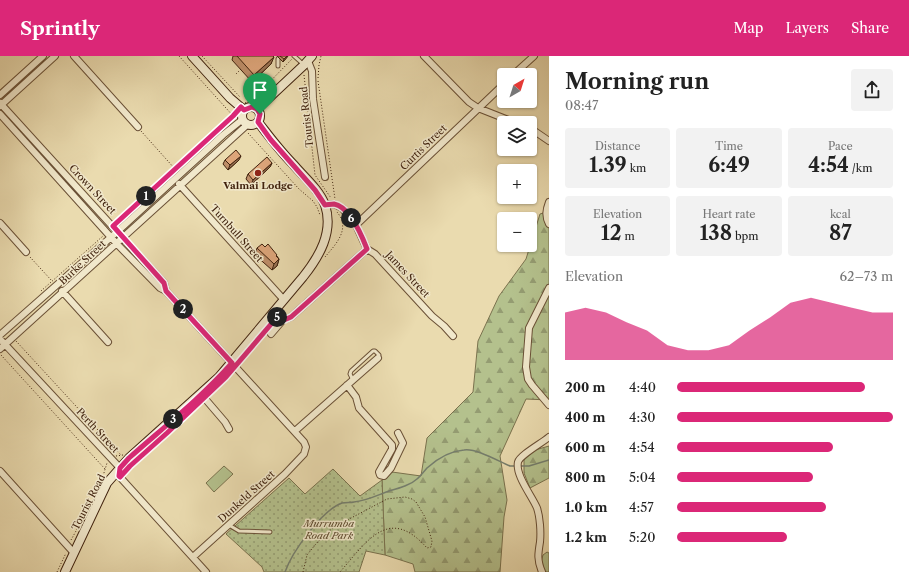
<!DOCTYPE html>
<meta charset="utf-8">
<style>
:root{--surface:#fff;--page:#f2f2f2;--text:#222;--muted:#767676;--accent:#db2777}
body{margin:0;font-family:"Libre Caslon Text",serif;background:var(--page);color:var(--text);height:100vh;display:flex;flex-direction:column;font-size:15px;white-space:nowrap}
*{box-sizing:border-box;margin:0}
p{font-size:13px;color:var(--muted)}
.icon{flex:none;width:22px;height:22px;fill:none;stroke:currentColor;stroke-width:2;stroke-linecap:round;stroke-linejoin:round}
.map{position:relative;flex:1;overflow:hidden}
.sheet{display:flex;flex-direction:column;background:var(--surface);width:360px}
.sheet>*{flex:none}
.needle{width:26px;rotate:39deg}
.buttons{position:absolute;left:497px;top:12px;display:grid;gap:8px}
.buttons a{display:grid;place-items:center;width:40px;height:40px;border-radius:4px;background:var(--surface);box-shadow:0 1px 3px #0004;font-size:20px}
.pin{position:absolute;display:grid;place-items:center;width:34px;height:34px;color:#fff;margin:-41px -17px;border-radius:50% 50% 50% 0;rotate:-45deg;box-shadow:0 0 4px #0007}
.pin .icon{rotate:45deg}
.km{position:absolute;width:20px;height:20px;margin:-10px;border-radius:50%;background:#222;color:#fff;font-size:11px;line-height:20px;text-align:center}
.round{display:grid;place-items:center;flex:none;width:42px;height:42px;border-radius:4px;background:var(--page)}
.overview{display:flex;align-items:center;justify-content:space-between;height:68px;padding:0 16px}
h1{font-size:22px;font-weight:700;line-height:30px}
.stats{display:grid;grid-template-columns:repeat(3,1fr);gap:6px;height:68px;padding:4px 16px}
.stats div{display:grid;align-content:center;border-radius:4px;background:var(--page);text-align:center}
.stats b{font-size:20px;font-weight:700}
.stats small{font-size:11px;font-weight:400}
.stats p{font-size:11px}
.chart{height:112px;padding:8px 16px}
.chart p{display:flex;justify-content:space-between}
.chart svg{width:100%;height:72px;margin-top:4px;fill:var(--accent);opacity:.7}
ul{padding:0 16px;list-style:none;font-size:13px}
li{display:grid;grid-template-columns:64px 48px 1fr;align-items:center;height:30px}
li i{height:10px;border-radius:5px;background:var(--accent)}
header{display:flex;align-items:center;gap:24px;box-sizing:border-box;height:56px;padding:0 20px;background:var(--accent);color:#fff}
header strong{font-size:19px}
nav{display:flex;gap:22px;margin-inline-start:auto;font-size:14px}
main{display:flex;flex:1;min-height:0}
.map>svg:first-child{display:block}
.forest{fill:url(#forest-firs);stroke:#7a724e}
.park{fill:url(#park-dots);stroke:#7a724e}
.pitch{fill:#b4c18d;stroke:#7a724e}
.lines{fill:none;stroke-linecap:round;stroke-linejoin:round}
.stream{stroke:#757e6d;stroke-width:1.5}
.lane-casing{stroke:#6a5036;stroke-width:5}
.street-casing{stroke:#6a5036;stroke-width:8}
.secondary-casing{stroke:#40220e;stroke-width:10}
.path{stroke:#40220e;stroke-width:1;stroke-dasharray:1 2;stroke-linecap:butt}
.lane{stroke:#f1e8cb;stroke-width:3}
.street{stroke:#f1e8cb;stroke-width:6}
.secondary{stroke:#f1e8cb;stroke-width:8}
.wall{fill:#be8e69;stroke:#40220e}
.shaded-wall{fill:#9b7455;stroke:#40220e}
.building{fill:#dda57a;stroke:#40220e}
.route-casing{stroke:#fff;stroke-width:8}
.route{stroke:#db2777;stroke-width:5}
.poi-dot{fill:#8f2418;stroke:#f1e8cb;stroke-width:1.5}
.labels{text-anchor:middle;stroke-width:3;stroke-linejoin:round;paint-order:stroke}
.street-label{font-size:10px;fill:#40220e;stroke:#f1e8cb}
.poi-label{font-size:10px;font-weight:bold;fill:#40220e;stroke:#f1e8cb}
.park-label{font-size:10px;font-style:italic;fill:#5d4a2e;stroke:#f1e8cb}
</style>
<header>
<strong>Sprintly</strong>
<nav><a>Map</a><a>Layers</a><a>Share</a></nav>
</header>
<main>
<div class="map">
<svg width="549" height="516" viewBox="0 0 549 516">
<defs>
<pattern id="forest-firs" width="22" height="20" patternUnits="userSpaceOnUse"><rect width="22" height="20" fill="#b4c18d"/><path d="M5 1l3.5 6h-7zM16 11l3.5 6h-7z" fill="#949c72"/></pattern>
<pattern id="park-dots" width="8" height="8" patternUnits="userSpaceOnUse"><rect width="8" height="8" fill="#b4c18d"/><path d="M2 2h.1M6 6h.1" fill="none" stroke="#949c72" stroke-width="1.8" stroke-linecap="round"/></pattern>
</defs>
<rect width="100%" height="100%" fill="#eadbaf"/>
<filter id="stains"><feTurbulence type="fractalNoise" baseFrequency=".005" numOctaves="4"/><feColorMatrix values="0 0 0 0 .2 0 0 0 0 .09 0 0 0 0 .02 0 0 0 .5 -.17"/></filter>
<radialGradient id="worn" r=".72"><stop offset=".6" stop-color="#630" stop-opacity="0"/><stop offset="1" stop-color="#630" stop-opacity=".3"/></radialGradient>
<path class="forest" d="M549 155V344L526 343 500 400 507 444 504 461 500 516H415L413 508 385 499 382 424 392 416 421 420 427 382 473 336 478 285 499 240 526 203 540 158Z
M549 390V422L530 432 524 417V404L535 394Z
M547 496 549 497V516H545L541 506 543 499Z"/>
<path class="park" d="M333 413 360 440 382 424 385 499 366 495 359 516H264L262 511 226 478 289 422 305 438Z"/>
<path class="pitch" d="M224 410 233 418 214 436 206 427Z"/>
<g class="lines">
<path class="stream" d="M521 410H529L549 404
M285 516C292 496 322 454 342 447 346 446 351 447 354 446 366 445 378 439 389 435 395 433 401 432 407 429 416 426 421 419 427 412 438 402 450 395 464 394 476 392 498 405 510 410H514"/>
<defs>
<path id="lane" d="M294 0 303 8
M278 10V3L280 0
M353 324 350 318 351 315 373 295H375L379 299 378 302
M229 469 239 475 270 476"/>
<path id="street" d="M74 0 138 71
M424 0 469 46 478 52 516 67
M308 5 312 15 313 43 325 121
M513 19 534 0
M0 39 43 0
M0 47 164 227 166 235
M0 50 55 0
M0 58 117 188 160 232 166 235 304 386 306 391 304 398 285 418 193 501
M530 72 549 85
M179 128 284 244
M549 146C546 154 545 160 549 168
M325 149 334 148 342 152 356 169 367 193 375 198 432 260 444 270 453 280
M0 167 26 196
M356 169 504 28
M549 232 529 272 526 311 528 323 532 329 549 349
M62 235 108 286
M274 256 283 264 291 261 367 193
M271 278 283 264
M0 279 118 175 223 79 243 63
M0 283 120 412 119 420 206 516
M0 293 248 68
M347 329 356 341 359 352 392 389V393L379 416 380 419 384 420 391 412 403 387 398 377
M201 338 225 366 229 373
M295 375 378 302
M0 415 74 497
M542 516C537 504 538 498 540 486 541 476 540 461 537 452 532 440 515 419 518 406 520 399 542 387 549 381"/>
<path id="secondary" d="M192 0 230 42 244 54
M242 60a9 9 0 1 1 18 0a9 9 0 1 1-18 0Z
M257 53 304 9 312 0
M65 516 107 427 129 402 219 321 303 221C319 201 334 176 325 149 319 133 303 120 293 108 280 95 269 80 258 66"/>
</defs>
<use href="#lane" class="lane-casing"/>
<use href="#street" class="street-casing"/>
<use href="#secondary" class="secondary-casing"/>
<path class="path" d="M179 0 235 62
M202 0 240 41
M236 18 241 13
M304 19 315 119 331 142
M318 22 319 9 321 0
M318 25 335 143
M245 47 252 44 292 3
M141 75 175 113
M248 77 299 133 313 145 317 151 320 159
M117 167 236 57
M30 201 52 225
M325 201C336 188 351 173 337 156
M41 235 103 180
M16 285 121 399
M1 299 105 413
M116 400 123 399
M103 420 107 407
M71 484 81 466
M57 516 66 497
M303 516 307 499 315 489 324 479 336 470 387 443 405 441 412 443 416 446 425 461 432 485 431 491 427 492C389 449 367 485 340 516"/>
<use href="#lane" class="lane"/>
<use href="#street" class="street"/>
<use href="#secondary" class="secondary"/>
</g>
<path class="wall" d="M233 0H273L271 8 252 26 232 4Z
M277 0H288L283 6Z
M225 104H239L228 114 223 108Z
M272 107 270 111 251 129 246 123 248 118Z
M265 191 277 200 279 203 277 210 272 214 255 199 257 192Z"/>
<path class="shaded-wall" d="M287 0H288L283 6 284 3Z
M274 1 271 8 252 26 254 19Z
M241 100 239 104 228 114 230 109Z
M272 107 270 111 251 129 253 124Z
M279 203 277 210 272 214 274 208Z"/>
<path class="building" d="M237 0H273L274 1 254 19Z
M280 0H287L284 3Z
M236 94 241 100 230 109 225 104Z
M267 101 272 107 253 124 248 118Z
M262 188 265 191 268 188 277 199 276 200 279 203 274 208 257 192Z"/>
<g class="lines">
<defs>
<path id="route" d="M241 51 244 54 252 51 257 53 260 58 258 66 271 84 315 134 325 149C327 149 331 148 334 148 350 151 362 180 367 193L291 261 284 264 278 260 226 321 167 377 130 410 120 421 119 420 120 412 129 402C164 371 201 342 232 307L166 235 164 227 113 170 233 60Z"/>
</defs>
<use href="#route" class="route-casing"/>
<use href="#route" class="route"/>
</g>
<circle class="poi-dot" cx="258" cy="117" r="4"/>
<g class="labels">
<g class="street-label">
<text transform="translate(306 61) rotate(-96)" y="4">Tourist Road</text>
<text transform="translate(423 91) rotate(-44)" y="4">Curtis Street</text>
<text transform="translate(93 133) rotate(47)" y="4">Crown Street</text>
<text transform="translate(237 177) rotate(48)" y="4">Turnbull Street</text>
<text transform="translate(82 206) rotate(-43)" y="4">Burke Street</text>
<text transform="translate(408 218) rotate(47)" y="4">James Street</text>
<text transform="translate(98 374) rotate(47)" y="4">Perth Street</text>
<text transform="translate(246 440) rotate(-42)" y="4">Dunkeld Street</text>
<text transform="translate(88 446) rotate(-63)" y="4">Tourist Road</text>
</g>
<g class="poi-label">
<text x="258" y="133">Valmai Lodge</text>
</g>
<g class="park-label">
<text x="329" y="471">Murrumba<tspan x="329" dy="12">Road Park</tspan></text>
</g>
</g>
<rect width="100%" height="100%" filter="url(#stains)"/>
<rect width="100%" height="100%" fill="url(#worn)"/>
</svg>
<div class="buttons">
<a><svg class="needle" viewBox="-14 -14 28 28"><path d="M0-13l5 13h-10z" fill="#e53935"/><path d="M0 13l5-13h-10z" fill="#767676"/></svg></a>
<a><svg class="icon" aria-label="layers" viewBox="0 0 24 24"><path d="M12 4l9 5-9 5-9-5zM3 14l9 5 9-5"/></svg></a>
<a>+</a>
<a>−</a>
</div>
<div class="pin" style="left:260px;top:58px;background:#1e9e55"><svg class="icon" aria-label="arrive" viewBox="0 0 24 24"><path d="M6 21V4h12l-3 4 3 4H6"/></svg></div>
<b class="km" style="left:146px;top:140px">1</b>
<b class="km" style="left:183px;top:253px">2</b>
<b class="km" style="left:173px;top:363px">3</b>
<b class="km" style="left:277px;top:261px">5</b>
<b class="km" style="left:351px;top:162px">6</b>
</div>
<section class="sheet">
<div class="overview"><div><h1>Morning run</h1><p>08:47</p></div><a class="round"><svg class="icon" aria-label="share" viewBox="0 0 24 24"><path d="M12 15V3M7 8l5-5 5 5M5 13v7h14v-7"/></svg></a></div>
<div class="stats">
<div><p>Distance</p><b>1.39<small> km</small></b></div>
<div><p>Time</p><b>6:49</b></div>
<div><p>Pace</p><b>4:54<small> /km</small></b></div>
</div>
<div class="stats">
<div><p>Elevation</p><b>12<small> m</small></b></div>
<div><p>Heart rate</p><b>138<small> bpm</small></b></div>
<div><p>kcal</p><b>87</b></div>
</div>
<div class="chart"><p><span>Elevation</span>62–73 m</p>
<svg viewBox="0 0 160 44" preserveAspectRatio="none"><path d="M0 44V15L10 12L20 15L30 21L40 26L50 35L60 38L70 38L80 35L90 26L100 18L110 9L120 6L130 9L140 12L150 15L160 15V44z"/></svg>
</div>
<ul>
<li><b>200 m</b>4:40<i style="width:87%"></i></li>
<li><b>400 m</b>4:30<i style="width:100%"></i></li>
<li><b>600 m</b>4:54<i style="width:72%"></i></li>
<li><b>800 m</b>5:04<i style="width:63%"></i></li>
<li><b>1.0 km</b>4:57<i style="width:69%"></i></li>
<li><b>1.2 km</b>5:20<i style="width:51%"></i></li>
</ul>
</section>
</main>
